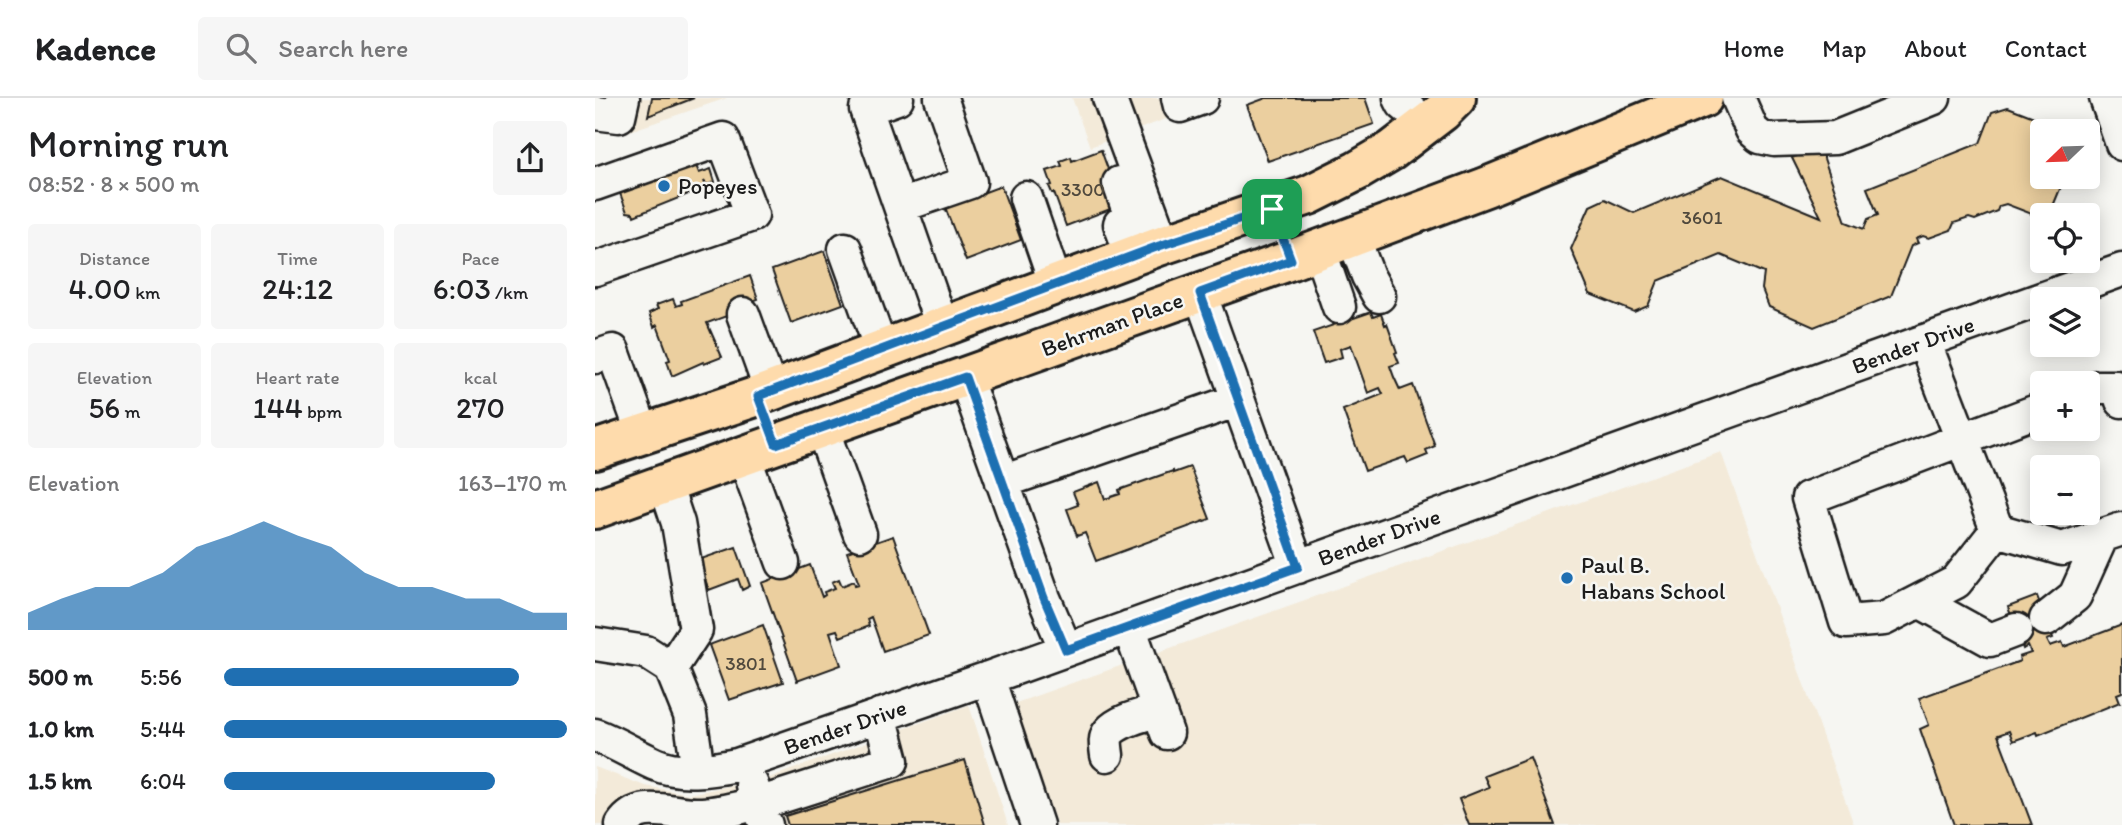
<!DOCTYPE html>
<meta charset="utf-8">
<style>
:root{--surface:#fff;--page:#f6f6f6;--text:#202124;--muted:#757577;--line:#e0e0e0;--accent:#1f6fb2}
body{margin:0;font-family:Itim,sans-serif;background:var(--page);color:var(--text);height:100vh;display:flex;flex-direction:column;font-size:26px;white-space:nowrap}
*{box-sizing:border-box;margin:0}
p{font-size:23px;color:var(--muted)}
.icon{flex:none;width:38px;height:38px;fill:none;stroke:currentColor;stroke-width:2;stroke-linecap:round;stroke-linejoin:round}
.map{position:relative;flex:1;overflow:hidden}
.details{display:flex;flex-direction:column;background:var(--surface);width:595px}
.details>*{flex:none}
.needle{width:46px;rotate:247deg}
.fabs{position:absolute;left:1435px;top:21px;display:grid;gap:14px}
.fabs a{display:grid;place-items:center;width:70px;height:70px;border-radius:7px;background:var(--surface);box-shadow:0 4px 18px #0003;font-size:35px}
.pin{position:absolute;display:grid;place-items:center;width:60px;height:60px;color:#fff;margin:-30px;border-radius:14px;box-shadow:0 4px 10px #0006}
.round{display:grid;place-items:center;flex:none;width:74px;height:74px;border-radius:7px;background:var(--page)}
.overview{display:flex;align-items:center;justify-content:space-between;height:119px;padding:0 28px}
h1{font-size:38px;font-weight:600;line-height:52px}
.metrics{display:grid;grid-template-columns:repeat(3,1fr);gap:10px;height:119px;padding:7px 28px}
.metrics div{display:grid;align-content:center;border-radius:7px;background:var(--page);text-align:center}
.metrics b{font-size:30px;font-weight:600}
.metrics small{font-size:19px;font-weight:400}
.metrics p{font-size:19px}
.chart{height:196px;padding:14px 28px}
.chart p{display:flex;justify-content:space-between}
.chart svg{width:100%;height:126px;margin-top:7px;fill:var(--accent);opacity:.7}
ul{padding:0 28px;list-style:none;font-size:23px}
li{display:grid;grid-template-columns:112px 84px 1fr;align-items:center;height:52px}
li i{height:18px;border-radius:9px;background:var(--accent)}
header{display:flex;align-items:center;gap:42px;box-sizing:border-box;height:98px;padding:0 35px;background:var(--surface);border-bottom:2px solid var(--line)}
header strong{font-size:33px}
nav{display:flex;gap:38px;margin-inline-start:auto;font-size:24px}
.search{width:490px;height:63px;background:var(--page);display:flex;align-items:center;gap:18px;box-sizing:border-box;padding:0 24px;border-radius:7px;color:var(--muted);font-size:26px}
main{display:flex;flex:1;min-height:0}
.map>svg:first-child{display:block}
.built{fill:#f3ead9}
.building{fill:#ebcf9f;stroke:#1c1c1c;stroke-width:2}
.lines{fill:none;stroke-linecap:round;stroke-linejoin:round}
.minor-casing{stroke:#1c1c1c;stroke-width:37}
.major-casing{stroke:#1c1c1c;stroke-width:44}
.minor{stroke:#f6f6f2;stroke-width:32}
.major{stroke:#fedbac;stroke-width:38}
.route-casing{stroke:#fff;stroke-width:14}
.route{stroke:#1f6fb2;stroke-width:9}
.poi-dot{fill:#1f6fb2;stroke:#f6f6f2;stroke-width:2.5}
.labels{text-anchor:middle;stroke-width:5;stroke-linejoin:round;paint-order:stroke}
.number-label{font-size:19px;fill:#50493d}
.poi-label{font-size:23px;fill:#1c1c1c;stroke:#f6f6f2;text-anchor:start}
.street-label{font-size:23px;fill:#1c1c1c;stroke:#f6f6f2}
</style>
<header>
<strong>Kadence</strong>
<div class="search"><svg class="icon" aria-label="search" viewBox="0 0 24 24"><circle cx="10" cy="10" r="6"/><path d="M15 15l6 6"/></svg>Search here</div>
<nav><a>Home</a><a>Map</a><a>About</a><a>Contact</a></nav>
</header>
<main>
<section class="details">
<div class="overview"><div><h1>Morning run</h1><p>08:52 · 8 × 500 m</p></div><a class="round"><svg class="icon" aria-label="share" viewBox="0 0 24 24"><path d="M12 15V3M7 8l5-5 5 5M5 13v7h14v-7"/></svg></a></div>
<div class="metrics">
<div><p>Distance</p><b>4.00<small> km</small></b></div>
<div><p>Time</p><b>24:12</b></div>
<div><p>Pace</p><b>6:03<small> /km</small></b></div>
</div>
<div class="metrics">
<div><p>Elevation</p><b>56<small> m</small></b></div>
<div><p>Heart rate</p><b>144<small> bpm</small></b></div>
<div><p>kcal</p><b>270</b></div>
</div>
<div class="chart"><p><span>Elevation</span>163–170 m</p>
<svg viewBox="0 0 160 44" preserveAspectRatio="none"><path d="M0 44V38L10 33L20 29L30 29L40 24L50 15L60 11L70 6L80 11L90 15L100 24L110 29L120 29L130 33L140 33L150 38L160 38V44z"/></svg>
</div>
<ul>
<li><b>500 m</b>5:56<i style="width:86%"></i></li>
<li><b>1.0 km</b>5:44<i style="width:100%"></i></li>
<li><b>1.5 km</b>6:04<i style="width:79%"></i></li>
</ul>
</section>
<div class="map">
<svg width="1527" height="727" viewBox="0 0 1527 727">
<rect width="100%" height="100%" fill="#f6f6f2"/>
<filter id="ink" filterUnits="userSpaceOnUse"><feTurbulence type="fractalNoise" baseFrequency=".0143" numOctaves="2"/><feDisplacementMap in="SourceGraphic" scale="14" xChannelSelector="R" yChannelSelector="G"/><feConvolveMatrix kernelMatrix="1 2 1 2 8 2 1 2 1" color-interpolation-filters="sRGB"/></filter>
<g filter="url(#ink)">
<path class="built" d="M8 0H132L32 34 1 31Z
M477 0H628L495 49Z
M1126 354 1259 727H462L418 606Z
M374 607 413 727H0V669L50 688 94 696 171 681Z"/>
<path class="building" d="M57 0H99L53 18Z
M671 0H770L779 26 673 63 652 7Z
M1413 9 1457 26 1460 33H1447V79H1470L1456 113 1442 118 1411 106 1404 108 1402 113 1380 122 1374 120 1359 125 1356 132 1334 140 1328 138 1321 141 1323 145 1316 148 1296 198 1219 229 1174 209 1167 191 1169 175 1126 157 1063 183 1053 208 1039 214 995 196 976 151 995 108 1010 101 1039 115 1127 78 1226 119 1197 60 1225 49 1251 124 1269 131 1273 121 1283 117 1272 90 1385 45 1397 14Z
M506 52 526 107 471 128 459 95H457L454 88 457 87 452 73 467 68 465 63 476 59 477 63Z
M100 65 104 75 116 71 120 84 112 87 109 83 111 89 39 118 38 115 32 114 23 90Z
M406 88 426 142 371 163 350 109Z
M229 153 248 206 196 225 177 172Z
M155 178 163 201 138 210 140 215 112 225 127 259 109 266 108 264 77 278 72 263 75 262 62 227 59 229 54 215 63 211 61 207 78 201 81 208 87 206 86 203Z
M776 214 778 219 786 216 790 227 792 226 802 254 800 255 804 265 795 268 799 279 805 292 818 287 840 348 831 352 833 357 813 365 810 359 770 373 748 312 788 296 785 290 773 295 756 247 745 251 747 259 729 265 718 234Z
M595 369 615 421 501 463 490 435 482 438 472 411 483 407 478 394 504 384 510 401 525 396 524 392 578 373V375Z
M298 438 334 537 288 553 276 519 272 521 274 528 245 539 242 532 235 534 246 567 202 583 167 485 215 467 227 499 230 497 229 494 240 490 237 484 244 481 247 488 259 483 260 487 264 486 252 454Z
M141 449 155 488 147 492 143 481 114 492 103 462Z
M1442 498 1458 540 1452 542 1455 548 1467 544 1469 549 1527 527V594L1522 596 1525 604 1443 637 1442 634 1418 643 1414 633 1403 637 1437 727H1359L1325 631 1334 627 1324 600 1425 563 1424 559 1436 555 1433 548 1428 551 1413 509Z
M168 527 188 584 134 602 114 547Z
M935 660 960 727H874L864 701 894 689 889 678Z
M370 662 390 727H193L190 718Z"/>
<g class="lines">
<defs>
<path id="minor" d="M302 0 271 11 347 228
M514 0 568 146
M583 0 585 8 607 0
M805 0 808 6 832 26
M1143 0 1157 32 1165 39 1179 42 1240 40 1339 0
M1511 0 1527 46
M0 15 24 18 28 0
M524 85 537 122 525 126 537 158
M0 86 128 41 157 117 0 171
M431 100 461 187
M305 108 375 84 346 0
M758 139 773 178 784 198
M250 151 286 251
M724 151 744 209
M605 195 703 469
M148 216 176 293
M1329 243 1402 432
M0 259 18 253 48 336
M370 279 449 500 471 552
M1493 293 1502 289H1522L1527 303
M227 330 265 436
M149 358 188 465
M407 384 643 302
M70 386 83 425 101 532 76 570
M1402 432 1361 484 1289 521 1251 524 1213 400 1447 311
M1402 432 1467 451 1527 431
M1324 503 1395 542 1421 532
M1451 521 1480 498 1507 438
M534 529 572 635
M0 546 51 554 76 570 95 617 103 672
M393 580 442 727
M0 637C21 645 40 657 60 666 85 677 116 672 142 667L393 580 1527 172
M512 657C511 649 509 640 514 634 524 622 549 617 564 612
M27 727C45 700 77 717 103 716 123 716 144 709 163 706L157 687
M171 727 163 706 297 663 285 617"/>
<path id="major" d="M0 352 163 298 564 148 714 97 762 73 796 53 847 14 861 0
M0 411 696 162 891 89 1108 0"/>
</defs>
<use href="#minor" class="minor-casing"/>
<use href="#major" class="major-casing"/>
<use href="#minor" class="minor"/>
<use href="#major" class="major"/>
</g>
</g>
<g class="lines" filter="url(#ink)">
<defs>
<path id="route" d="M677 111 696 162 605 195 703 469 471 552 449 500 370 279 181 346 163 298 564 148Z"/>
</defs>
<use href="#route" class="route-casing"/>
<use href="#route" class="route"/>
</g>
<g class="poi-dot">
<circle cx="69" cy="88" r="7"/>
<circle cx="972" cy="480" r="7"/>
</g>
<g class="labels">
<g class="number-label">
<text x="488" y="98">3300</text>
<text x="1107" y="126">3601</text>
<text x="151" y="572">3801</text>
</g>
<g class="poi-label">
<text x="83" y="96">Popeyes</text>
<text x="986" y="475">Paul B.<tspan x="986" dy="26">Habans School</tspan></text>
</g>
<g class="street-label">
<text transform="translate(517 226) rotate(-20)" y="8">Behrman Place</text>
<text transform="translate(1318 247) rotate(-20)" y="8">Bender Drive</text>
<text transform="translate(784 439) rotate(-20)" y="8">Bender Drive</text>
<text transform="translate(250 629) rotate(-19)" y="8">Bender Drive</text>
</g>
</g>
</svg>
<div class="fabs">
<a><svg class="needle" viewBox="-14 -14 28 28"><path d="M0-13l5 13h-10z" fill="#e53935"/><path d="M0 13l5-13h-10z" fill="#757577"/></svg></a>
<a><svg class="icon" aria-label="locate" viewBox="0 0 24 24"><circle cx="12" cy="12" r="6"/><path d="M12 2v4M12 18v4M2 12h4M18 12h4"/></svg></a>
<a><svg class="icon" aria-label="layers" viewBox="0 0 24 24"><path d="M12 4l9 5-9 5-9-5zM3 14l9 5 9-5"/></svg></a>
<a>+</a>
<a>−</a>
</div>
<div class="pin" style="left:677px;top:111px;background:#1e9e55"><svg class="icon" aria-label="arrive" viewBox="0 0 24 24"><path d="M6 21V4h12l-3 4 3 4H6"/></svg></div>
</div>
</main>
